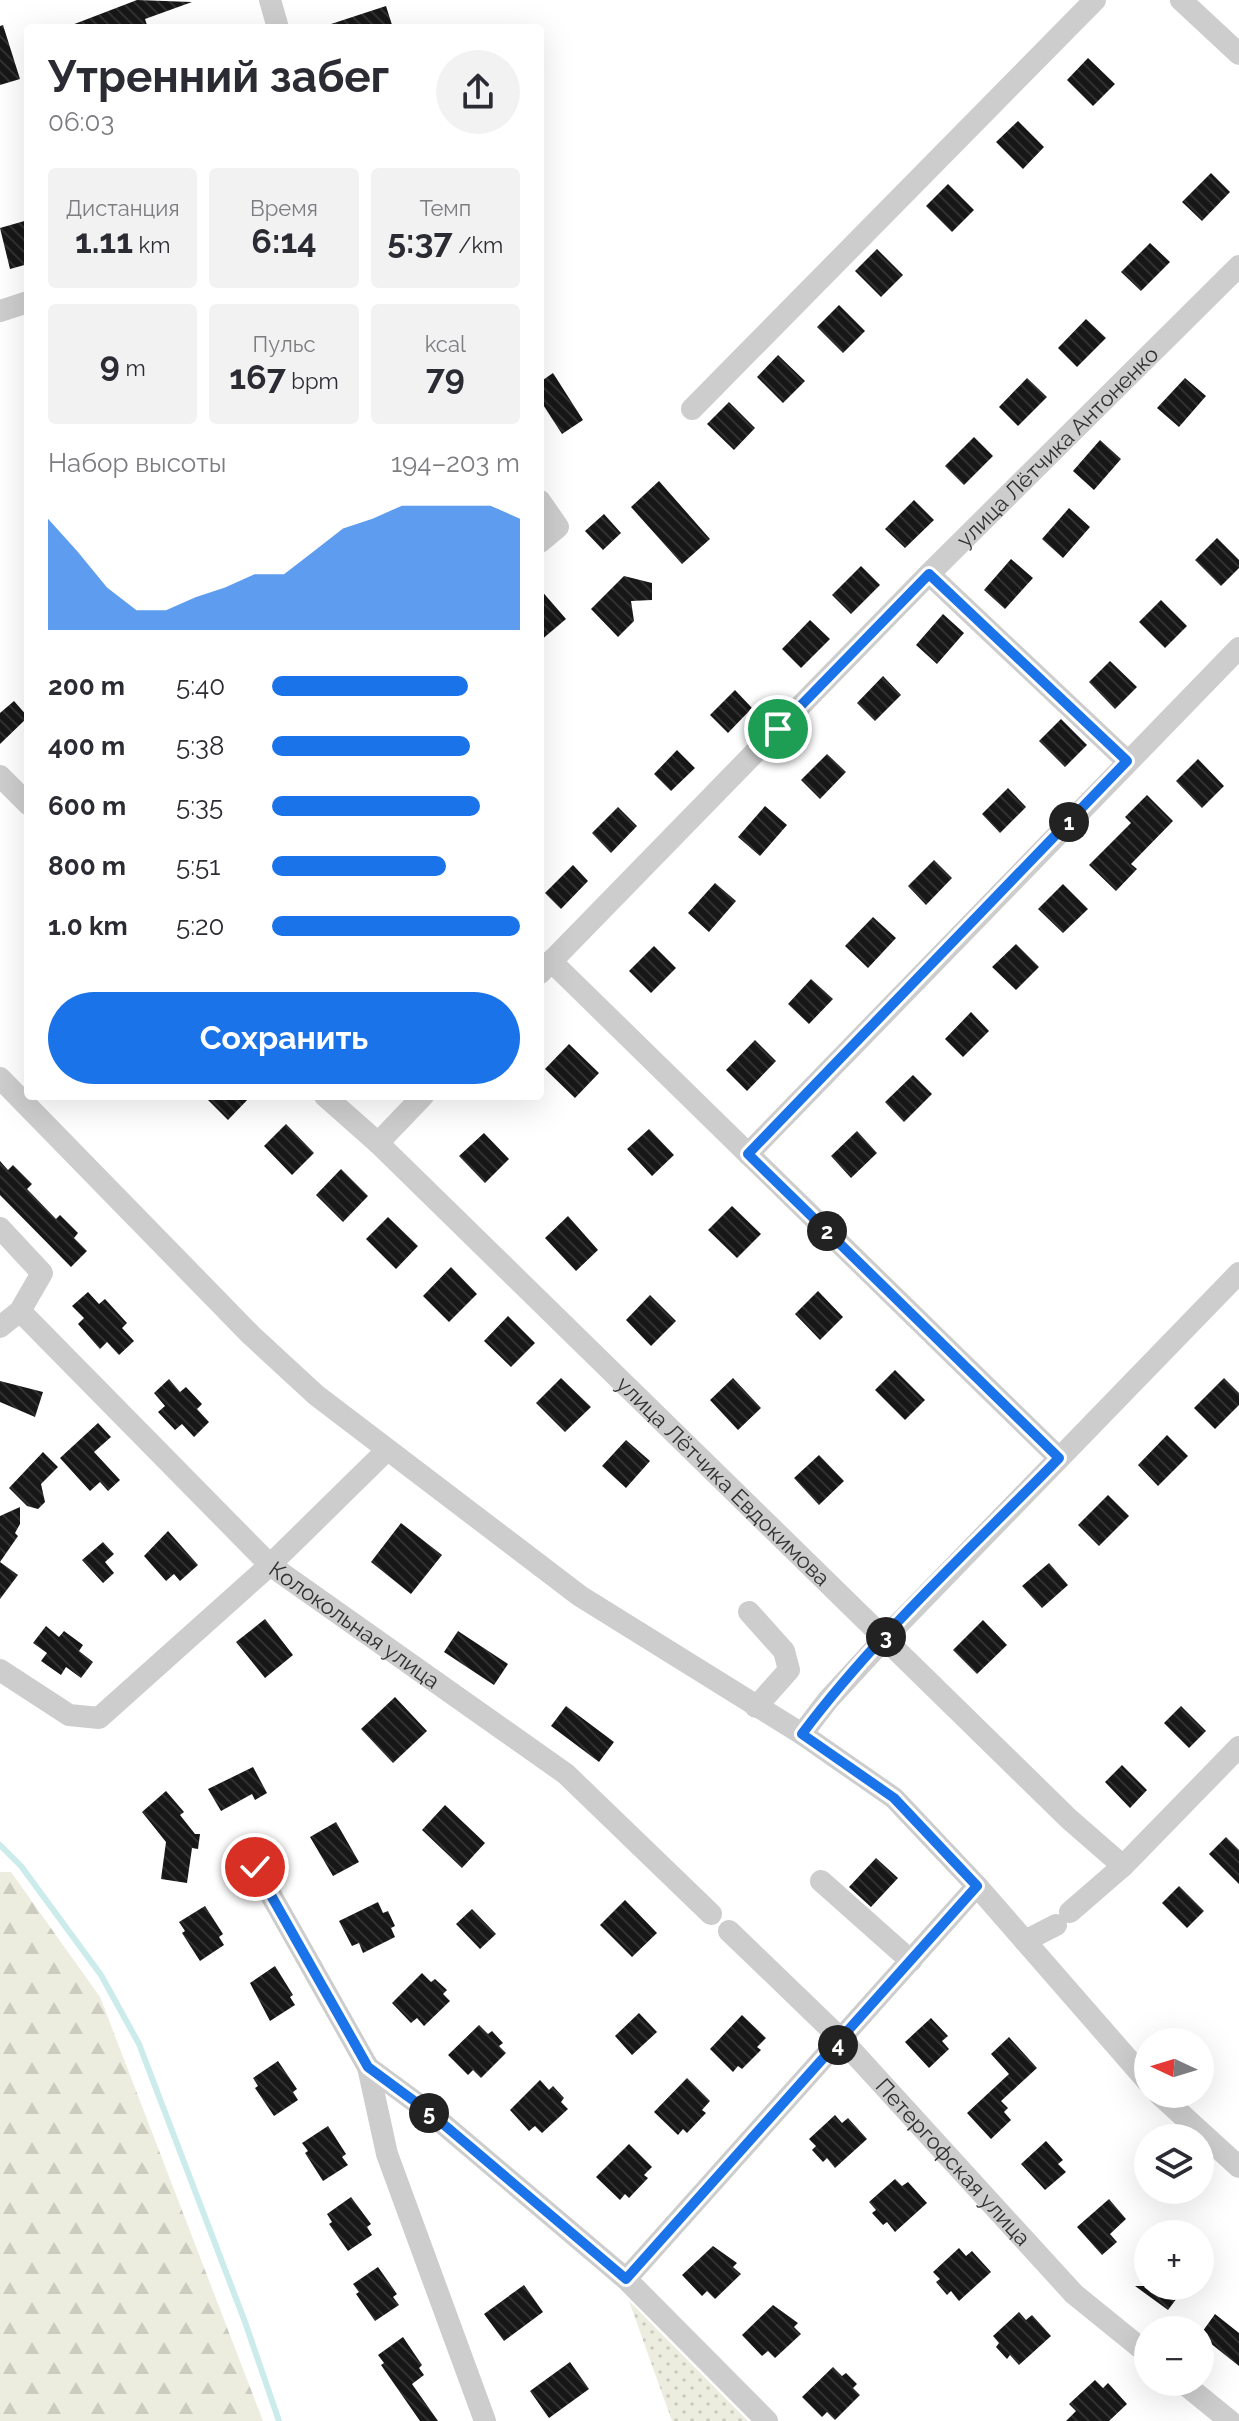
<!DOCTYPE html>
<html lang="ru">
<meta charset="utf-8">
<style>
:root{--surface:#fff;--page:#f2f2f3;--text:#2b2b33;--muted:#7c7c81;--accent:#1a73e8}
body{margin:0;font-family:Raleway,sans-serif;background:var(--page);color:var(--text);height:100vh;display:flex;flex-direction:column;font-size:30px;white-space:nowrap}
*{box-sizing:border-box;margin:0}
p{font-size:26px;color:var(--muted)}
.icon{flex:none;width:44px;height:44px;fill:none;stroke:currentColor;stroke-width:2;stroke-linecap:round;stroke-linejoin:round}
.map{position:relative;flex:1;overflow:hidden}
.drawer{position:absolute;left:24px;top:24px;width:520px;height:1076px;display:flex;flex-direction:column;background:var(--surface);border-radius:8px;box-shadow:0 8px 32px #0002}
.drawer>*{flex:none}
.needle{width:52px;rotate:274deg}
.buttons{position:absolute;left:1134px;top:2028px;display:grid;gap:16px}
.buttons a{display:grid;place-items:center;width:80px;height:80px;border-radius:50%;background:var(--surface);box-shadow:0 8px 32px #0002;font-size:40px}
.pin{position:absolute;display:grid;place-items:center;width:68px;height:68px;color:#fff;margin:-34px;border:4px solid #fff;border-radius:50%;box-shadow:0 2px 8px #0007}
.km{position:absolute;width:40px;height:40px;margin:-20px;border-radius:50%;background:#222;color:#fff;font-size:22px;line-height:40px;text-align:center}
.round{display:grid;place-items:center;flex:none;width:84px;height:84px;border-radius:42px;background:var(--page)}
.overview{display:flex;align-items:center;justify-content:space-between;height:136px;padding:0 24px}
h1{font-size:44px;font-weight:700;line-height:60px}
.stats{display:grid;grid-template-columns:repeat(3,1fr);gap:12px;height:136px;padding:8px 24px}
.stats div{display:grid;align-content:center;border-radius:8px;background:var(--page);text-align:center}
.stats b{font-size:34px;font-weight:700}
.stats small{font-size:22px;font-weight:400}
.stats p{font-size:22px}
.chart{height:224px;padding:16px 24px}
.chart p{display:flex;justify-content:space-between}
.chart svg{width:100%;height:144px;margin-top:8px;fill:var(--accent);opacity:.7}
.cta{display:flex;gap:16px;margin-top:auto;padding:16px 24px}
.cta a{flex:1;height:92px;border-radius:48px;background:var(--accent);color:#fff;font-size:32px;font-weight:700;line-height:92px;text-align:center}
ul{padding:0 24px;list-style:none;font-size:26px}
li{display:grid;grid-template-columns:128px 96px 1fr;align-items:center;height:60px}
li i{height:20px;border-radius:10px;background:var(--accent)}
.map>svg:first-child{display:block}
.forest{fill:url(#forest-firs)}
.park{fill:url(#park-dots)}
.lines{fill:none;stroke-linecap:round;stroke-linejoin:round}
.stream{stroke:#cbeceb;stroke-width:6}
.building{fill:url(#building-back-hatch)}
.minor{stroke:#cdcdcd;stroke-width:22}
.route-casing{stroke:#fff;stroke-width:16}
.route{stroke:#1a73e8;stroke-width:10}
.labels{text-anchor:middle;stroke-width:8;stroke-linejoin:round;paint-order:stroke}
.street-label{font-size:22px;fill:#303030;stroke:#fff}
</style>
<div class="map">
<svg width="1239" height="2421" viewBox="0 0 1239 2421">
<defs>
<pattern id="forest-firs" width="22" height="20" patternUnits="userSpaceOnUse" patternTransform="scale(2)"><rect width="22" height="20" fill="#ecedde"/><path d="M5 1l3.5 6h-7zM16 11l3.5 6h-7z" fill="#cbccbf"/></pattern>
<pattern id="park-dots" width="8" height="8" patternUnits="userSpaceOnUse" patternTransform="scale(2)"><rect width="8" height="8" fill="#ecedde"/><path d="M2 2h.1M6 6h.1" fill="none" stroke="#cbccbf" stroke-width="1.8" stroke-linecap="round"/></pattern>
<pattern id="building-back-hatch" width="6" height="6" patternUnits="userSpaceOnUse" patternTransform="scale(2)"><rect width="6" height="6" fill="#171717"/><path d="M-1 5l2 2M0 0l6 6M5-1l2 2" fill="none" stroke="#303030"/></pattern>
</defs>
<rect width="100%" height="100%" fill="#fff"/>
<path class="forest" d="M0 1872H11L100 1997 263 2421H0Z"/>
<path class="park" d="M629 2301 748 2421H672Z"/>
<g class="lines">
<path class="stream" d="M0 1845 21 1866 101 1975 139 2044 245 2322 279 2421"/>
</g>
<path class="building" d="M137 0 192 2 145 19 148 28H64Z
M386 6 393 28H328V25Z
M3 25 20 79 0 85V26Z
M1088 58 1115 84 1093 106 1067 80Z
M1018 121 1044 147 1023 169 996 142Z
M1211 173 1230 192 1202 221 1182 202Z
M948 184 974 210 952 232 926 206Z
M28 220V264L10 269 0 228Z
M1150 243 1170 262 1141 291 1121 272Z
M877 249 903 275 881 297 855 271Z
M839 305 865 331 843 353 817 327Z
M1086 319 1106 338 1077 367 1058 348Z
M778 355 805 381 783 403 757 377Z
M553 373 583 420 562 434 540 400V382Z
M1027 378 1047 397 1018 426 999 407Z
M1185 378 1206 396 1179 427 1157 408Z
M729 402 755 428 734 450 707 424Z
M974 437 993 456 964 485 945 466Z
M1100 440 1121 459 1094 490 1073 471Z
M659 481 710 539 682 564 631 507Z
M914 500 934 520 905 548 885 529Z
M1069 508 1090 527 1063 558 1042 539Z
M604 514 621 533 603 550 585 531Z
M1217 538 1239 560V568L1221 586 1195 560Z
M1011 559 1033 578 1005 609 984 590Z
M861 566 880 585 851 614 832 595Z
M624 576 652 583V600L631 601 634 621 618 637 591 609Z
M540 589 566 619 540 641Z
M1161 600 1187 626 1165 648 1139 622Z
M943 614 964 633 937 664 916 645Z
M810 620 830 639 801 668 782 649Z
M1110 661 1137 687 1115 709 1089 682Z
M883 676 901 695 875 721 857 703Z
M735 690 752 708 728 733 710 715Z
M14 701 28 717 0 744V713Z
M1061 719 1087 745 1065 767 1039 741Z
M677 750 695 768 671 791 654 774Z
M827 754 846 772 820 799 801 780Z
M1198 759 1224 786 1202 808 1176 781Z
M1008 788 1026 807 1000 833 982 814Z
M1147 795 1173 821 1131 864 1137 869 1116 891 1089 865 1131 823 1125 817Z
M765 806 787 825 760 856 738 837Z
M618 807 637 826 611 853 592 833Z
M934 860 952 878 926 905 908 886Z
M573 865 588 881 561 909 545 893Z
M715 883 736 901 709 932 688 913Z
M1063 884 1088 909 1063 933 1038 909Z
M873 917 896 938 868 968 845 946Z
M1016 944 1039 967 1016 990 992 967Z
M654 946 676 968 651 993 629 971Z
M811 979 833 999 809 1024 788 1004Z
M971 1012 989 1031 963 1057 945 1039Z
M755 1040 776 1061 747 1091 726 1070Z
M569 1044 599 1073 575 1098 545 1069Z
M913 1075 932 1094 904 1122 885 1102Z
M204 1096H251L228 1120Z
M286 1124 314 1153 292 1175 264 1146Z
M649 1129 674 1155 652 1176 627 1149Z
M857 1131 877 1153 851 1178 831 1156Z
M484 1133 509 1159 485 1183 459 1156Z
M0 1161 8 1170 13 1165 32 1184 27 1189 56 1219 60 1215 78 1233 74 1238 87 1251 71 1267 0 1195Z
M341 1169 368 1196 343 1222 316 1195Z
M732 1206 761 1234 737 1258 708 1230Z
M568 1216 598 1250 576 1271 545 1238Z
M388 1217 418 1246 396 1269 366 1239Z
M451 1267 477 1294 449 1322 423 1296Z
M818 1291 843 1317 820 1340 795 1314Z
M88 1292 99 1304 105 1299 127 1323 122 1328 134 1341 119 1355 107 1342 100 1349 78 1324 84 1318 72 1306Z
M650 1295 676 1321 651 1346 626 1320Z
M508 1316 535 1343 511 1367 484 1341Z
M895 1370 925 1400 905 1420 875 1390Z
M561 1378 591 1407 565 1432 536 1403Z
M733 1378 761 1408 738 1430 710 1400Z
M1224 1378 1239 1393V1405L1215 1429 1194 1408Z
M169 1379 180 1392 186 1387 202 1404 197 1409 209 1422 194 1437 182 1424 175 1430 158 1412 165 1406 154 1393Z
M0 1381 43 1392 35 1417 0 1402Z
M98 1423 111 1437 94 1452 120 1480 108 1491 100 1482 90 1491 60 1458Z
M1167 1435 1188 1456 1158 1486 1138 1465Z
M626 1440 650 1461 626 1488 602 1466Z
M43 1452 58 1467 41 1484 45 1502 38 1509 27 1506 9 1488Z
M819 1455 844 1481 819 1505 794 1478Z
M1108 1495 1129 1516 1099 1546 1078 1525Z
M20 1507V1524L15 1533 18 1536 0 1562 18 1575 0 1599V1516Z
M401 1523 442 1555 411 1594 371 1562Z
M168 1531 198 1565 180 1581 174 1574 166 1581 144 1556Z
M103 1542 114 1554 105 1562 114 1573 103 1583 82 1560Z
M1049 1563 1068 1585 1042 1608 1022 1586Z
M265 1619 293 1655 265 1678 236 1642Z
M983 1620 1007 1645 977 1674 953 1650Z
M46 1626 59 1637 64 1631 83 1645 79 1651 93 1662 81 1678 66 1667 61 1675 41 1661 47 1653 33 1643Z
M458 1631 508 1664 494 1685 444 1652Z
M395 1697 427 1731 393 1763 361 1729Z
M566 1706 614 1742 599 1762 551 1726Z
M1181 1706 1206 1731 1189 1748 1164 1723Z
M1122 1765 1147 1790 1130 1808 1105 1782Z
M253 1767 267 1793 255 1800 252 1794 221 1811 208 1789Z
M166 1791 184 1812 180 1815 195 1834H200L198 1849 192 1848 187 1883 161 1879 166 1842 142 1812Z
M445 1805 485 1843 462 1868 422 1830Z
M336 1822 359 1862 333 1876 310 1837Z
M1226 1837 1239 1850V1884L1209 1854Z
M876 1858 898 1878 871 1907 849 1887Z
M1179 1886 1204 1911 1187 1928 1162 1903Z
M625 1900 657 1933 632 1957 600 1925Z
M378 1902 383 1913 388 1911 395 1926 391 1928 395 1937 363 1953 359 1943 352 1946 339 1921Z
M205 1906 223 1934 219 1937 224 1945 200 1961 182 1933 185 1931 179 1922Z
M472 1909 496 1934 480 1949 456 1924Z
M275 1966 293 1995 290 1997 295 2005 270 2021 250 1983Z
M422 1973 431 1982 435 1979 447 1990 443 1994 450 2001 424 2026 417 2018 411 2023 392 2003Z
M639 2013 657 2032 632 2055 615 2036Z
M742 2015 766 2038 757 2047 761 2050 742 2069 738 2066 733 2072 710 2049Z
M931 2018 948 2036 942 2041 949 2049 929 2068 905 2042Z
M479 2025 488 2034 492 2031 503 2043 499 2046 506 2053 481 2078 473 2070 468 2075 448 2055Z
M1009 2037 1037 2068 1001 2101 1008 2108 1004 2112 1011 2120 991 2139 967 2113 1009 2074 991 2054Z
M278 2061 297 2089 293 2092 298 2100 274 2116 255 2088 258 2086 253 2078Z
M687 2078 710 2101 702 2110 706 2113 687 2133 683 2129 678 2135 654 2112Z
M540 2080 549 2090 553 2086 564 2098 561 2102 568 2109 542 2133 535 2126 529 2131 510 2110Z
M835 2115 842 2123 848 2118 867 2139 835 2168 827 2158 823 2162 812 2150 816 2146 809 2139Z
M328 2126 346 2154 342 2157 348 2165 323 2181 305 2153 308 2151 302 2143Z
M1046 2141 1063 2160 1058 2164 1066 2172 1045 2190 1021 2164Z
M629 2144 652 2167 644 2175 648 2178 629 2198 625 2194 620 2200 596 2177Z
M895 2179 902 2186 908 2182 927 2203 895 2232 887 2222 883 2225 872 2213 876 2210 869 2202Z
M351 2197 371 2224 367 2227 372 2235 348 2251 329 2224 332 2222 327 2214Z
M1109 2199 1126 2219 1110 2234 1117 2242 1102 2255 1077 2227Z
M713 2246 737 2263 733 2267 741 2274 715 2299 707 2291 702 2296 682 2275Z
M959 2248 966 2256 972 2251 991 2272 959 2301 951 2291 947 2295 936 2282 940 2279 933 2272Z
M378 2267 397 2294 393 2297 399 2305 375 2321 356 2294 359 2292 353 2284Z
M524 2285 543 2312 504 2341 484 2314Z
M1135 2286H1186L1168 2310Z
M773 2305 798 2323 794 2327 801 2334 775 2358 768 2351 762 2356 742 2335Z
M1019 2312 1026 2320 1032 2315 1051 2336 1019 2365 1010 2355 1007 2359 996 2347 999 2343 993 2336Z
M1215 2314 1239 2333V2366L1200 2335Z
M403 2337 422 2365 419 2368 424 2375 412 2384 438 2421H420L381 2365 384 2363 378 2355Z
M570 2362 589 2389 549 2418 530 2391Z
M833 2367 842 2376 846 2373 857 2384 853 2388 860 2395 835 2420 827 2412 822 2417 802 2397Z
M1095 2380 1103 2388 1108 2383 1127 2404 1109 2421H1066L1076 2411 1069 2404Z"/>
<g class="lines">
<g class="minor">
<path d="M270 0 278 28"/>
<path d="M1181 0 1239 54"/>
<path d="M0 311 28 302"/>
<path d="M692 409 1095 0"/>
<path d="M540 501 558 527 540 542"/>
<path d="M929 574 1127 761"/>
<path d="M0 776 28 804"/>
<path d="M551 961 1059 1458"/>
<path id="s1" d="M540 973 929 574 1239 266"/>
<path d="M0 1078 251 1335 316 1395 580 1596 802 1734 894 1798 977 1886 1148 2082"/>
<path id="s2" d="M325 1096 378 1143 1069 1819 1123 1866"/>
<path d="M378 1143 423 1096"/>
<path d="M748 1154 1239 648"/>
<path d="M0 1228 42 1273 20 1311 0 1327"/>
<path id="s3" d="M20 1311 270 1565 566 1774 711 1914"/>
<path d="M749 1612 784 1651 789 1670 756 1707"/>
<path d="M0 1670 69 1715 99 1718 270 1565 386 1451"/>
<path d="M802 1734 828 1700 885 1638 1239 1273"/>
<path d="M255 1867 368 2067 387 2154 485 2421"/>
<path d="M821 1881 911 1961"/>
<path d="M1070 1912 1123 1866 1239 1747"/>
<path id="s4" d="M729 1931 842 2040 1074 2294 1148 2354"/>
<path d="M1025 1941 1056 1925"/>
<path d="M368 2067 429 2112 626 2279 767 2421"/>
<path d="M1159 2094 1239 2167"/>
<path d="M626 2279 977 1886"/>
<path d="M1182 2382 1230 2421"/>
</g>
</g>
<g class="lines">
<defs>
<path id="route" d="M255 1867 368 2067 429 2112 626 2279 977 1886 894 1798 802 1734C877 1634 972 1548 1059 1458L748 1154 1127 761 929 574 778 729"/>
</defs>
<use href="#route" class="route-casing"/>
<use href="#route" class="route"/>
</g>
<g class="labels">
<g class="street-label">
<text dy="8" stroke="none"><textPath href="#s1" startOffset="738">улица Лётчика Антоненко</textPath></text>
<text dy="8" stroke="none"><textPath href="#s2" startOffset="554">улица Лётчика Евдокимова</textPath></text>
<text dy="8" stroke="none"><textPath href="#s3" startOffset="460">Колокольная улица</textPath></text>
<text dy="8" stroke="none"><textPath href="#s4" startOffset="322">Петергофская улица</textPath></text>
</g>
</g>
</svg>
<div class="buttons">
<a><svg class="needle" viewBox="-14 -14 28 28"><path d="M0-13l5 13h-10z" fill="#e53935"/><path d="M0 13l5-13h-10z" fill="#7c7c81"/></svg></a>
<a><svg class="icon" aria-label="layers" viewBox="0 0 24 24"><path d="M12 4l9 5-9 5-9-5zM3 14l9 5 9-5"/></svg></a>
<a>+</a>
<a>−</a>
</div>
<div class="pin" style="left:778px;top:729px;background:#1e9e55"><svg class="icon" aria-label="arrive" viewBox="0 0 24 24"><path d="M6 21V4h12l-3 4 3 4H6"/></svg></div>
<div class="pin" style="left:255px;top:1867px;background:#d93025"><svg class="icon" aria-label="check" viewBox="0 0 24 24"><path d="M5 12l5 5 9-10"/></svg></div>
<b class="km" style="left:1069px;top:822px">1</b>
<b class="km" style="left:827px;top:1231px">2</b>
<b class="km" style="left:886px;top:1637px">3</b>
<b class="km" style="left:838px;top:2045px">4</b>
<b class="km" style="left:429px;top:2113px">5</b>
<section class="drawer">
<div class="overview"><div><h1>Утренний забег</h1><p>06:03</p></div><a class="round"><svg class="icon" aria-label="share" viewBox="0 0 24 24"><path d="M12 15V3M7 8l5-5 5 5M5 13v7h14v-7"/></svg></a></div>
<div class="stats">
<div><p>Дистанция</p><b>1.11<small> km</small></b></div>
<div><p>Время</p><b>6:14</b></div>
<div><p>Темп</p><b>5:37<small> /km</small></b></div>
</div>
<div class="stats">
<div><b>9<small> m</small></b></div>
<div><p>Пульс</p><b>167<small> bpm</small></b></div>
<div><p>kcal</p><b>79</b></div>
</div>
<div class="chart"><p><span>Набор высоты</span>194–203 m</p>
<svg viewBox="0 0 160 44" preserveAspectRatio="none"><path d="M0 44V10L10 20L20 31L30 38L40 38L50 34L60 31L70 27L80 27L90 20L100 13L110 10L120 6L130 6L140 6L150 6L160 10V44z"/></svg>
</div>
<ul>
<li><b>200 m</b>5:40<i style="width:79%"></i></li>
<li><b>400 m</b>5:38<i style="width:80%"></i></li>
<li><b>600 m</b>5:35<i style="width:84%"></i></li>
<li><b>800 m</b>5:51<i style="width:70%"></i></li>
<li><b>1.0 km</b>5:20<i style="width:100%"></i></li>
</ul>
<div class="cta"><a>Сохранить</a></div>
</section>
</div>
